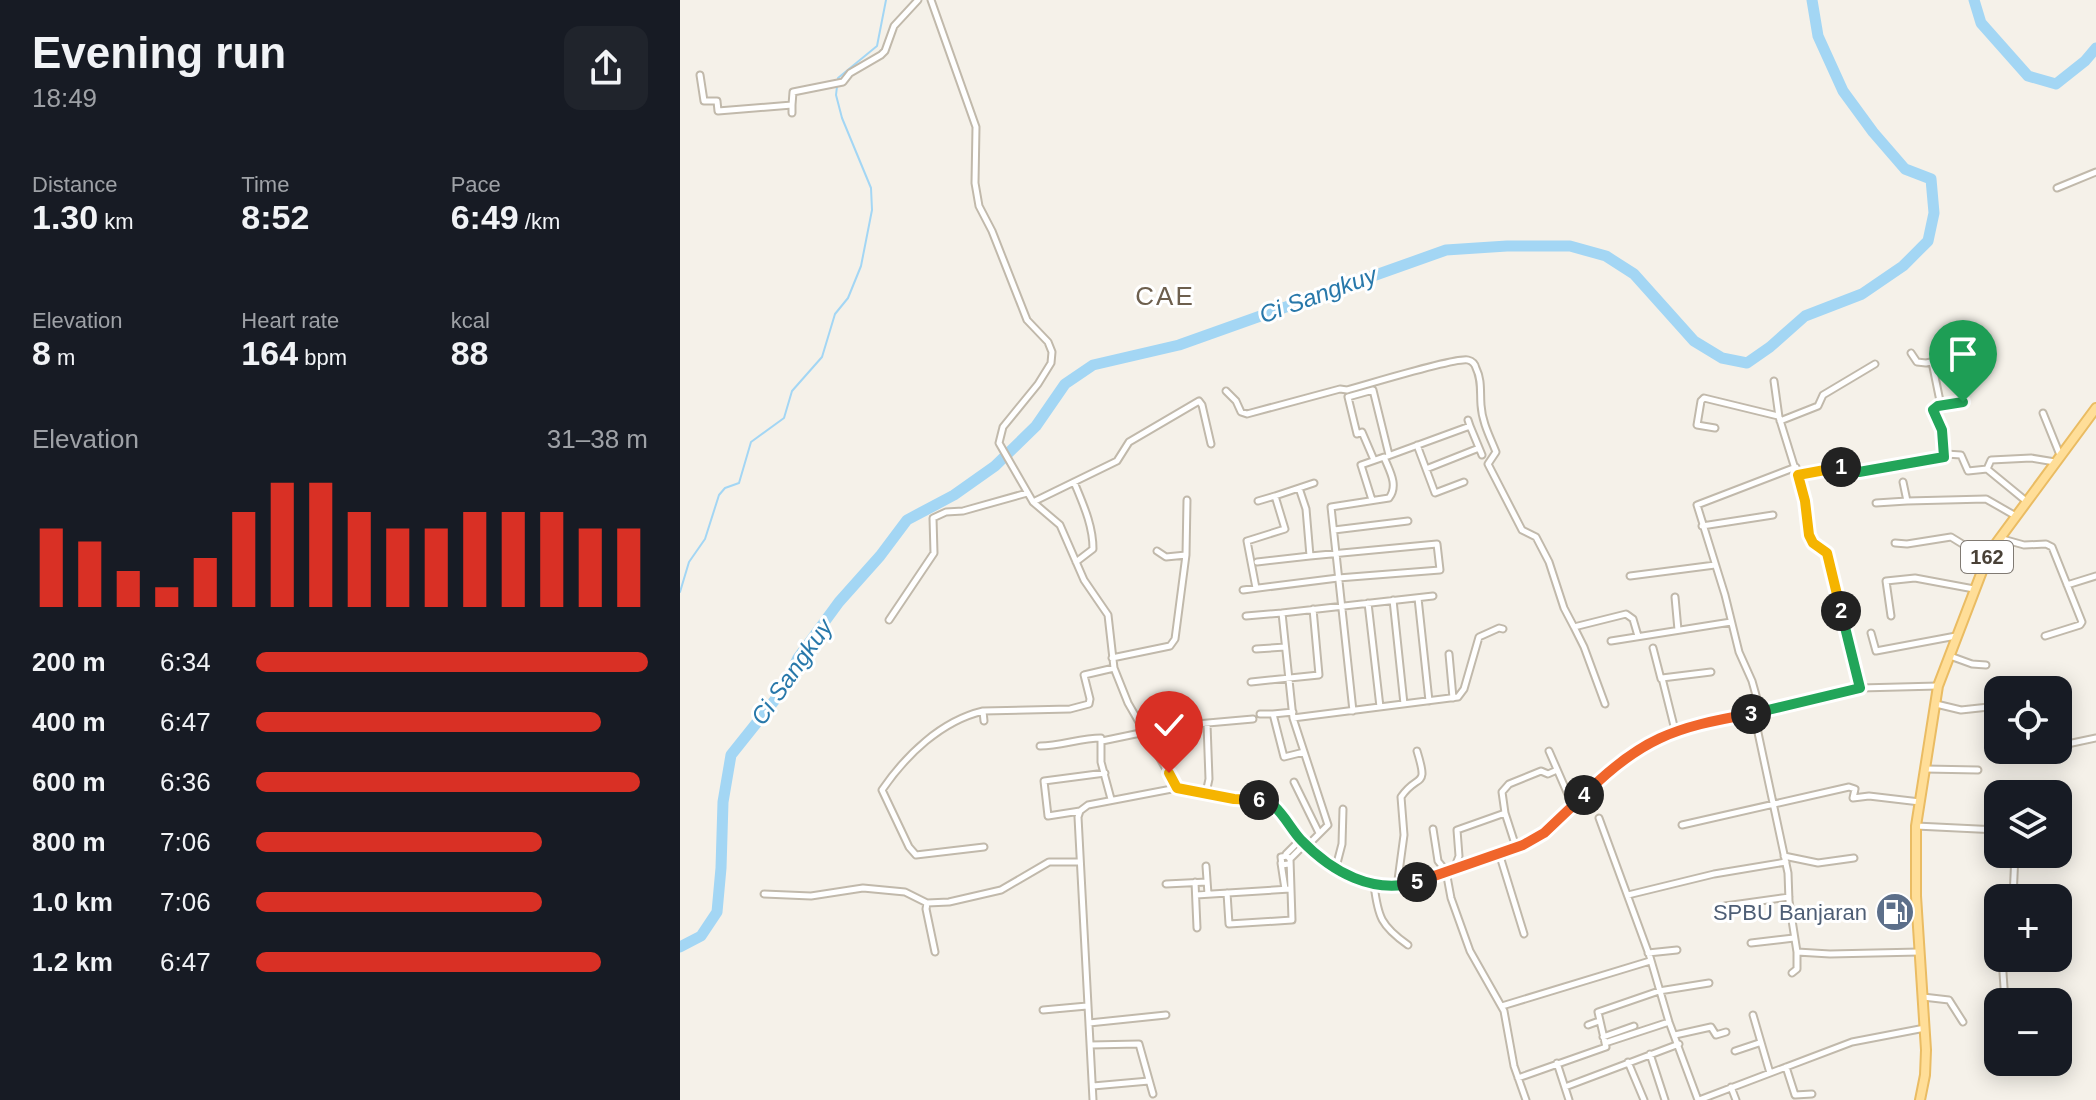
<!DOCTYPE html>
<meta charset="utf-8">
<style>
:root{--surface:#171b24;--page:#20242c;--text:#f1f3f6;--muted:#9ea1a6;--accent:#d93025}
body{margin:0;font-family:Helvetica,sans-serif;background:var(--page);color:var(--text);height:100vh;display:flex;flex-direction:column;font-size:30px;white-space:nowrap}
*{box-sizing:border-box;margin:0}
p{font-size:26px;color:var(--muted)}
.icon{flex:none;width:44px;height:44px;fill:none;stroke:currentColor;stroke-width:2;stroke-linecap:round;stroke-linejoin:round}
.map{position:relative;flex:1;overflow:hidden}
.details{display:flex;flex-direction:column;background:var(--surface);width:680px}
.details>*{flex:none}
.tools{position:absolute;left:1304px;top:676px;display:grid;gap:16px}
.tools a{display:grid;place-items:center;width:88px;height:88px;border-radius:16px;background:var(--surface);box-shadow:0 4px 20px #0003;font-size:40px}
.pin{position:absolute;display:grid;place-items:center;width:68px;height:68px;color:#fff;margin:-82px -34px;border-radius:50% 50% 50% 0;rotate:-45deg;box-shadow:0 0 8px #0007}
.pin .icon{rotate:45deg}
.km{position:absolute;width:40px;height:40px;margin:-20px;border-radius:50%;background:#222;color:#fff;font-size:22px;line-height:40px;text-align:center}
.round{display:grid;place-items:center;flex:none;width:84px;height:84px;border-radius:16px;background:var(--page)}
.headline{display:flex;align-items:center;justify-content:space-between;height:136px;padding:0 32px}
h1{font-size:44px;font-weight:700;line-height:60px}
.figures{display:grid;grid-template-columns:repeat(3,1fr);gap:12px;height:136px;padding:8px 32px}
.figures div{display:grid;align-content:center}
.figures b{font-size:34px;font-weight:700}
.figures small{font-size:22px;font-weight:400}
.figures p{font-size:22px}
.chart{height:224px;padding:16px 32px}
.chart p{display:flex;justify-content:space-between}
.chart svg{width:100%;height:144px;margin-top:8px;stroke:var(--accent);stroke-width:6}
ul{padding:0 32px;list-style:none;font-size:26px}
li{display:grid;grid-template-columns:128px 96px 1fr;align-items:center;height:60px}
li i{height:20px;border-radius:10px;background:var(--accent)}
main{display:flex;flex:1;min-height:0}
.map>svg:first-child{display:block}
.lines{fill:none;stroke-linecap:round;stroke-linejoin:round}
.stream{stroke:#a3d6f4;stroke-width:2}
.river{stroke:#a3d6f4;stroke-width:11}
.street-casing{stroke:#c1b9ab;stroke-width:9}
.primary-casing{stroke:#eabc63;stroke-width:12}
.street{stroke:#fff;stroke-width:5}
.primary{stroke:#ffde98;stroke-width:8}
.split-1-casing{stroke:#fff;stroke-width:16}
.split-2-casing{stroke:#fff;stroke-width:16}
.split-3-casing{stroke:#fff;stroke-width:16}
.split-4-casing{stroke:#fff;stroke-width:16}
.split-5-casing{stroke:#fff;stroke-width:16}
.split-6-casing{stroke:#fff;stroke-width:16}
.split-7-casing{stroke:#fff;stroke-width:16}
.split-1{stroke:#22a559;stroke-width:10}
.split-2{stroke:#f5b400;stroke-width:10}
.split-3{stroke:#22a559;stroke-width:10}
.split-4{stroke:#f0652b;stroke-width:10}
.split-5{stroke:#f0652b;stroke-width:10}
.split-6{stroke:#22a559;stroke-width:10}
.split-7{stroke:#f5b400;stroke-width:10}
.labels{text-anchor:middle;stroke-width:6;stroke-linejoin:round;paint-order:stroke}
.shield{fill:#fff;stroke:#807a73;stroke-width:2}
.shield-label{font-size:20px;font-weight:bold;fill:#494137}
.service-label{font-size:22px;fill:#4e5e75;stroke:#fff;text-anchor:end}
.water-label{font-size:24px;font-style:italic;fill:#2878aa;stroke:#fff}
.quarter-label{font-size:26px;letter-spacing:2px;fill:#6d5f4d;stroke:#fff}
</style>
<main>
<section class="details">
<div class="headline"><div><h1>Evening run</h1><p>18:49</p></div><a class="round"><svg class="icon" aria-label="share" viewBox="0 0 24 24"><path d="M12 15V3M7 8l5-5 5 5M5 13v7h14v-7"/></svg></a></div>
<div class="figures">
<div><p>Distance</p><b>1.30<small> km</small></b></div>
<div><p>Time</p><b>8:52</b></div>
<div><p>Pace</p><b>6:49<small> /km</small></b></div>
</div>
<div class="figures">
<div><p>Elevation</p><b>8<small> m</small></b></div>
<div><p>Heart rate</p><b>164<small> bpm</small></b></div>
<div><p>kcal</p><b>88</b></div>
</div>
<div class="chart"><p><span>Elevation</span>31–38 m</p>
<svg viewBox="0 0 160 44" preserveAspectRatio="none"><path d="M5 44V20M15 44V24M25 44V33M35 44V38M45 44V29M55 44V15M65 44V6M75 44V6M85 44V15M95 44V20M105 44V20M115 44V15M125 44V15M135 44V15M145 44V20M155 44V20"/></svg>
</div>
<ul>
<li><b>200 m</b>6:34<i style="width:100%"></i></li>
<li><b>400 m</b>6:47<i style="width:88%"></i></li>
<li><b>600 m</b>6:36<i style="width:98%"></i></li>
<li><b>800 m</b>7:06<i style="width:73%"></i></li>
<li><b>1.0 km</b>7:06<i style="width:73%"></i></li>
<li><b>1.2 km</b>6:47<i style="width:88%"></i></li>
</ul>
</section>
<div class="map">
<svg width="1416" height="1100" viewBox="0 0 1416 1100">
<rect width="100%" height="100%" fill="#f5f1e9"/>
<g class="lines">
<path class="stream" d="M0 592 9 562 25 539 39 495 45 488 59 483 71 442 104 418 112 391 142 357 155 314 168 298 181 266 192 210 191 188 162 118 156 95 158 78 197 46 206 0"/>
<path class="river" d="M1294 0 1301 23 1348 76 1376 84 1405 61 1416 48
M0 947 21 936 37 912 41 868 43 802 51 755 102 691 118 658 159 602 200 556 227 520 274 495 315 466 356 426 385 384 413 365 499 345 766 250 827 246H890L926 256 954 274 1014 341 1042 358 1067 363 1090 347 1125 316 1182 294 1223 266 1248 241 1254 213 1251 179 1225 169 1193 132 1163 91 1138 36 1132 0"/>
<defs>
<path id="street" d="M251 0 296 127 295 183 299 206 312 231 347 320 368 342 372 352 371 363 358 384 323 427 319 443 353 502 380 525 404 580 428 615 434 668 448 703 497 788
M20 75 24 101H37L38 111 112 105 113 92 163 82 170 73 201 55 205 51 214 26 238 0
M112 105V113
M1377 188 1416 172
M1231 353 1237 362 1246 363 1306 351
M1252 362 1261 406
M1094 381 1099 417 1125 501 1129 535 1133 543 1143 549 1149 557 1180 688
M546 391 556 401 561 412 567 414 660 389 667 390C686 385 776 357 788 360 792 361 795 364 796 368 802 380 800 392 801 405 802 422 810 437 816 452L808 464 842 530 856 537 869 562 884 608 894 627 946 614 953 619 958 636
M1363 413 1380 455
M1100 421 1138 406 1143 395 1195 364
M790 426 802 455
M1035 428 1017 425 1021 401 1024 398 1098 416
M737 445 746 469 799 448
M1266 454 1281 455 1288 471 1307 469 1311 460 1351 458 1375 462
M708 456 790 426 788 420
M694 460 682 432 677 434 668 397 693 390 709 455
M746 469 755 493 784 482
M1307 469 1346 501
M1118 475 1170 465 1174 466 1179 472 1264 457 1262 430 1253 410 1258 406 1283 402 1275 358
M394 482C403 504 413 525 413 549L396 562
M1223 482 1227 501 1306 499 1334 515
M595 496 634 483
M353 502 437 461 449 442 519 401 522 405 531 444
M1196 503 1227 501
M1022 526 1093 515
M654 530 728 521
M1319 538 1344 545 1366 544 1372 547 1402 622 1400 625 1365 636
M1215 543 1227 544 1271 537 1284 545 1309 553
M506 555 507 500
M577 562 630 556
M950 576 1035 565
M1387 585 1416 576
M576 588 567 541 605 529 595 496 578 501
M563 590 658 578 760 570 757 544 630 556 626 509 619 488
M995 597 998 630
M738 598 749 701
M713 600 724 704
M688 603 700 707
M602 613 753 596
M566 616 602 613 613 718
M1211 616 1206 581 1235 578 1294 589
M209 620 254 553 253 518 266 512 283 511 347 493
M894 627 904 647 925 704
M1191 633 1196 651 1276 636
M931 641 1051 622
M973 648 981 679
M576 649 605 647
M769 654 773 698
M1270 656 1292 664 1306 665
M432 658 490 646 495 639 506 555 486 557 477 551
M571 682 639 675 633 609
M1256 704 1281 710 1318 706
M303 711C261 721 226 755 202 790L229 847 236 855 304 847
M673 711 651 507 709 498C719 485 709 470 704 457L681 465 692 500
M1081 713 1072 681 1059 652 1045 595 1017 505 1116 467
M580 714H593L604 757 624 752
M593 714 613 712
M1074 714 1108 873 1109 901 1117 952
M304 721 303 711 390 709 409 704 410 699 404 675 434 668
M995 730 982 678 1031 672
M422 741 494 726 573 719
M360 746C381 746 400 738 421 738V762L431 799
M1378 746 1416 738
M869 751 893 806
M1245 769 1298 770
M614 782 639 833
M526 793 529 779 527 724
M400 811 368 816 364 781 425 773
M825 813 836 847
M919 818 970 957 989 1022 1018 1100
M1002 825 1169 787 1175 789 1173 798 1189 796 1240 802
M1236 826 1318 830
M753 829 758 861 766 871 771 898 790 951 824 1011 834 1066 846 1100
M628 845 648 825 613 718 778 697 784 689 799 637 819 628 823 629
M819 853 844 934
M606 854 621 839
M1104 856 1138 863 1174 858
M610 859 626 843
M601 863 605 889
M526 866 528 894
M656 867 662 844 663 809
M774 869 779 856 777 830 825 813 822 792 829 784 861 771 868 774 877 770
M515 882 517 928
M486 884 527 882
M694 885C698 917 701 926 728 945
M717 887 724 835 721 797C738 772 749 790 737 751
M547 893 549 924 612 920 610 859 607 856 601 857 602 865 608 864
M84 894 131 896 183 888 225 892 247 903 269 902 321 890 369 862H399
M516 895 610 889
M948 895 1034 874 1106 862
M1333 898 1335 854
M247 903 246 909 255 952
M1045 906 1109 897
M1071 943 1114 938
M968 953 997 950
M1322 958 1325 1002
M1112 973 1117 969V952L1150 954 1239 952
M1243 997 1269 1000 1283 1022
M822 1006 970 961
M363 1010 407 1006
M1073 1015 1090 1073
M409 1023 486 1015
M908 1025 919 1021
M995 1035 1031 1027 1036 1035 1046 1032
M923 1037 954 1026
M925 1043 989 1022
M410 1045 459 1044 473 1094
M1055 1051 1079 1043
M970 1054 985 1100
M948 1062 964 1100
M877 1063 889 1100
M1106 1067 1115 1095 1132 1094
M838 1078 926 1047 918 1012 979 991 1029 983
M413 1086 469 1081
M885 1087 999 1044
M1051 1087 1056 1100
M413 1100 398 817 400 811 408 805 497 788 554 799 588 802 601 812 628 845 671 877 694 885 717 887 748 879 854 839 938 763 966 743 995 730 1117 705 1180 688 1258 686
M1019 1100 1172 1042 1245 1028"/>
<path id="primary" d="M1240 1100 1245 1075 1246 1050 1236 896V826L1258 686 1309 553 1416 408"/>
</defs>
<use href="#street" class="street-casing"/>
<use href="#primary" class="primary-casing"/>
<use href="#street" class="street"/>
<use href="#primary" class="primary"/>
</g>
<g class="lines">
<defs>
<path id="split-1" d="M1161 467 1174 466 1179 472 1264 457 1262 430 1253 410 1258 406 1283 402"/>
<path id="split-2" d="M1161 467 1118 475 1125 501 1129 535 1133 543 1147 553 1161 611"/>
<path id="split-3" d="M1071 714 1180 688 1161 611"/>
<path id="split-4" d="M904 795C960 739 994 727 1071 714"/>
<path id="split-5" d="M737 882 843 845 864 833 904 795"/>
<path id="split-6" d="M579 800 588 802 594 806C605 816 611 829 621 840 652 872 693 895 737 882"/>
<path id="split-7" d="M489 773 497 788 554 799 579 800"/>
</defs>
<use href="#split-1" class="split-1-casing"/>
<use href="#split-2" class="split-2-casing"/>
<use href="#split-3" class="split-3-casing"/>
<use href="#split-4" class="split-4-casing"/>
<use href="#split-5" class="split-5-casing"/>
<use href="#split-6" class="split-6-casing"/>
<use href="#split-7" class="split-7-casing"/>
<use href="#split-1" class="split-1"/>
<use href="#split-2" class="split-2"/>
<use href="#split-3" class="split-3"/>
<use href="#split-4" class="split-4"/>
<use href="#split-5" class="split-5"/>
<use href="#split-6" class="split-6"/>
<use href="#split-7" class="split-7"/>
</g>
<defs>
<symbol id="fuel-disc" viewBox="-11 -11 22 22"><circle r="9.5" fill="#5c6f8a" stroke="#fff"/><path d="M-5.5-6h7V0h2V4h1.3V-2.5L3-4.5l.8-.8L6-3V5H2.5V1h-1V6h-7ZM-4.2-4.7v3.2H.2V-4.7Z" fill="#fff"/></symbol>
</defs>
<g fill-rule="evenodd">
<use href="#fuel-disc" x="1193" y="890" width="44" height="44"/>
</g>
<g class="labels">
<rect class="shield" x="1281" y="541" width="52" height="32" rx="6"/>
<g class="shield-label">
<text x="1307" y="564">162</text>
</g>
<g class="service-label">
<text x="1187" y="920">SPBU Banjaran</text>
</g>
<g class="water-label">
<text transform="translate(638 295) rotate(-20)" y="8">Ci Sangkuy</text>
<text transform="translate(112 672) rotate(-55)" y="8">Ci Sangkuy</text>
</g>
<g class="quarter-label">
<text x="485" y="305">CAE</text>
</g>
</g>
</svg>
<div class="tools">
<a><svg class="icon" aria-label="locate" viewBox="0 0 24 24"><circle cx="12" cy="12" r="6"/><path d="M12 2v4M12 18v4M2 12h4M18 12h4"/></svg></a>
<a><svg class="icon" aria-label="layers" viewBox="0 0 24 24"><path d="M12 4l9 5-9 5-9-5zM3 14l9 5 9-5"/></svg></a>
<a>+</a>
<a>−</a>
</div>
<div class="pin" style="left:1283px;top:402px;background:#1e9e55"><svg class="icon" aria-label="arrive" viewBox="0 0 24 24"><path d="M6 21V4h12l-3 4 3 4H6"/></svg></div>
<div class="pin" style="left:489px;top:773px;background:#d93025"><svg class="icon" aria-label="check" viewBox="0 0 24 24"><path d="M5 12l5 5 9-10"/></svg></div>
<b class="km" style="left:1161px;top:467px">1</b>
<b class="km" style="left:1161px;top:611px">2</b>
<b class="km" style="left:1071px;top:714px">3</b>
<b class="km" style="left:904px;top:795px">4</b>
<b class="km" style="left:737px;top:882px">5</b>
<b class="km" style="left:579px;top:800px">6</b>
</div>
</main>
